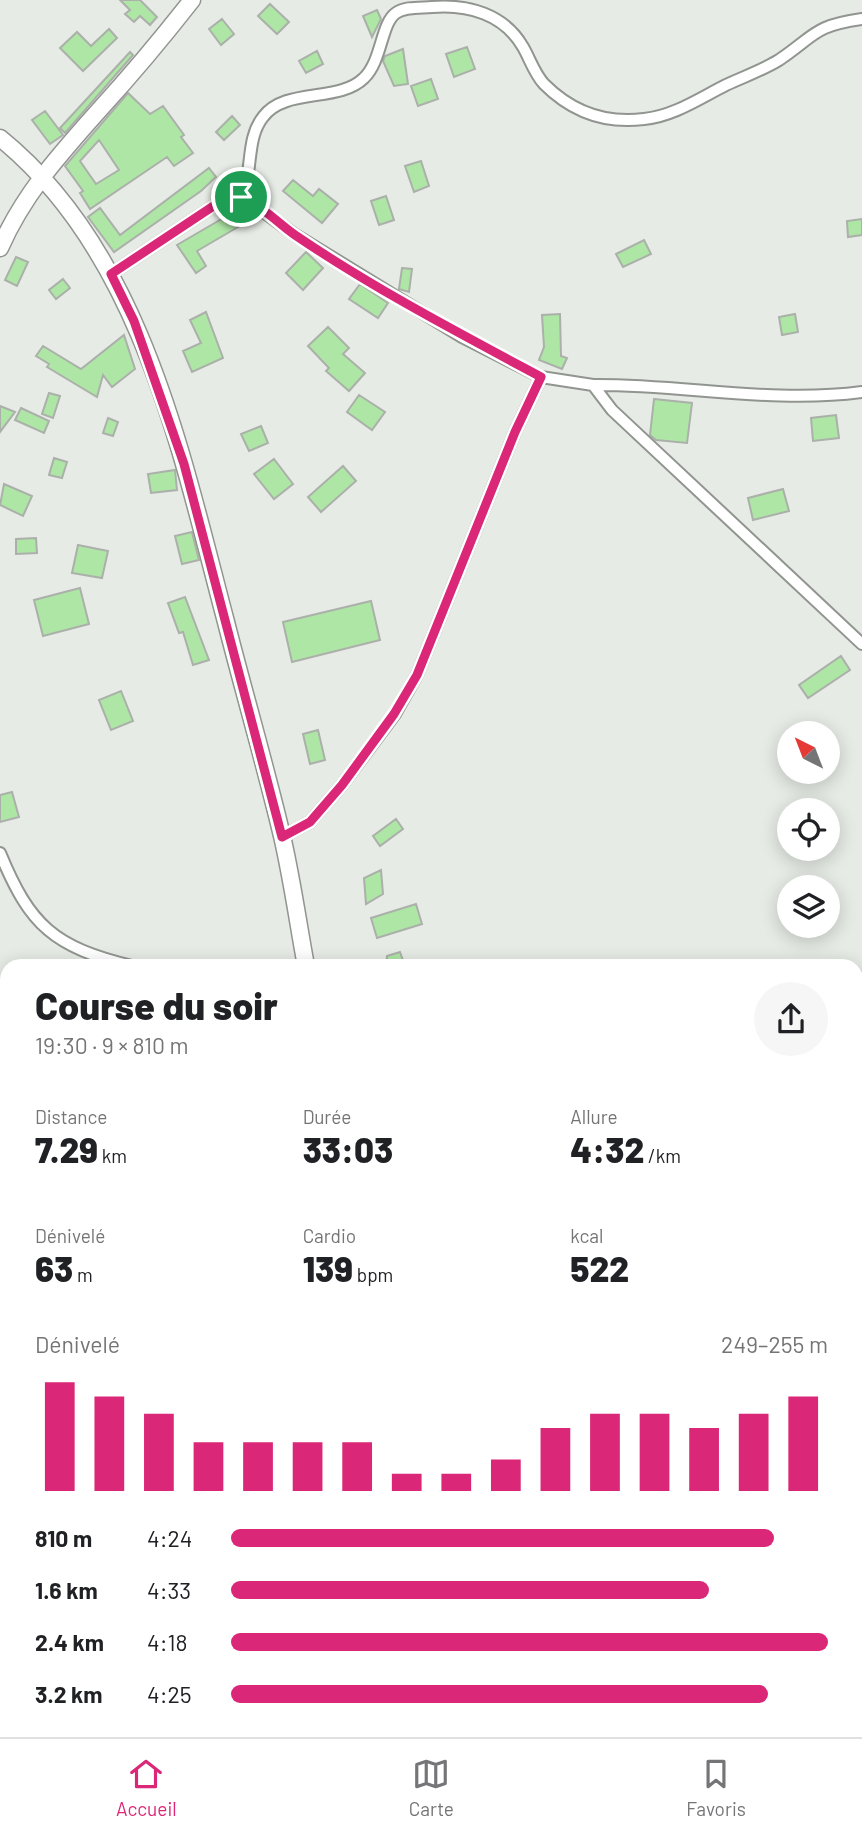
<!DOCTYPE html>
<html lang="fr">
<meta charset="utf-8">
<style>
:root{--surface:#fff;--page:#f6f6f6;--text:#202124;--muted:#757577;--line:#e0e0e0;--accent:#db2777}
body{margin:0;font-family:Barlow,sans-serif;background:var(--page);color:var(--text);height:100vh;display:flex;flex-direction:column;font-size:26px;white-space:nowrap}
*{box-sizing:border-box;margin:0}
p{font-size:23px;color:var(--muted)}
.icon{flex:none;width:38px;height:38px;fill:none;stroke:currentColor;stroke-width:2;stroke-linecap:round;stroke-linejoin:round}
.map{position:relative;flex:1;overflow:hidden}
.sheet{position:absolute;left:0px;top:959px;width:863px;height:779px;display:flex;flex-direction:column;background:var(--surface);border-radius:21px 21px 0 0;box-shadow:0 4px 18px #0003}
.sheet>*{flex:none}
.needle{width:46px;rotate:318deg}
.tools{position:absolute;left:777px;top:721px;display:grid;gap:14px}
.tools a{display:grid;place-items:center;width:63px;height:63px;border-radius:50%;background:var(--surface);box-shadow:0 4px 18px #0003;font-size:35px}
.pin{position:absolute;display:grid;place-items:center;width:60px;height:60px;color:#fff;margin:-30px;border:4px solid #fff;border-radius:50%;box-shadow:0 2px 7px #0007}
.round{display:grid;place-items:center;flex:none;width:74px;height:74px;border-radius:37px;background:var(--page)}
.summary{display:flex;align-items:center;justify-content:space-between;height:119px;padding:0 35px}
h1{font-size:38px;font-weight:800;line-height:52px}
.figures{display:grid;grid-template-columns:repeat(3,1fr);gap:10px;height:119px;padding:7px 35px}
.figures div{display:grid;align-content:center}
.figures b{font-size:35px;font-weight:800}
.figures small{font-size:19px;font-weight:400}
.figures p{font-size:19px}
.chart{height:196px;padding:14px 35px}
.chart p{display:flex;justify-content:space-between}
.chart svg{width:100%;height:126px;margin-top:7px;stroke:var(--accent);stroke-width:6}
ul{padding:0 35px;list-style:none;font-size:23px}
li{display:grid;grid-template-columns:112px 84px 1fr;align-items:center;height:52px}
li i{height:18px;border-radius:9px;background:var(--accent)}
.tab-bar{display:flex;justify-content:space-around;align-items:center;height:98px;border-top:2px solid var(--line);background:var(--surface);font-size:19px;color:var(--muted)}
.tab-bar a{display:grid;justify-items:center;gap:4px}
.tab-bar .active{color:var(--accent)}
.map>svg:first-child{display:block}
.building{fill:#aee6a5;stroke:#abb0aa;stroke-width:2;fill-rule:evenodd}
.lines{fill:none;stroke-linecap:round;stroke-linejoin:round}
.street-casing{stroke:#919590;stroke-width:14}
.secondary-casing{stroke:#919590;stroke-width:19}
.street{stroke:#fff;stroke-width:10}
.secondary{stroke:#fff;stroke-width:16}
.route-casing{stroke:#fff;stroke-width:14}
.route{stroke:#db2777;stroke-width:9}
</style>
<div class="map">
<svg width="862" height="1737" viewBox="0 0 862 1737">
<rect width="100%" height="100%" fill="#e6ebe5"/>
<path class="building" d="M120 0H140L157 17 150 25 140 16 134 22 125 14 130 10Z
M270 4 289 22 277 34 258 16Z
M377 10 381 19 372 37 363 16Z
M222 19 234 34 221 45 209 29Z
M109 29 117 38 83 71 60 48 77 32 91 46Z
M467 47 475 69 454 77 446 54Z
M403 49 408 84 394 86 383 61 385 56Z
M317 51 323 64 306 73 299 61Z
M130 52 133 55 65 133 60 128Z
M431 79 438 99 418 106 411 86Z
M128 93 150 114 163 106 184 135 181 137 193 153 174 166 167 157 90 209 80 193 83 191 65 166ZM99 140 119 170 96 184 80 161Z
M45 111 63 135 50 144 32 120Z
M232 116 240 125 224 140 216 132Z
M421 161 429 186 414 192 405 166Z
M209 168 216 177 201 191 114 252 88 217 100 208 120 235Z
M293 180 313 196 319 189 338 204 322 223 283 191Z
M386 196 394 220 379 225 371 201Z
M242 207 250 220 197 251 206 266 196 273 177 245Z
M862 219V235L848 237 847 221Z
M644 240 651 254 623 267 616 254Z
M306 252 323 268 303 290 286 273Z
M16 257 28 262 17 286 5 280Z
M402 268 412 269 409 292 399 289Z
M63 279 70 288 56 299 49 290Z
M360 284 388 303 378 318 349 299Z
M206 312 223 358 192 372 183 351 201 343 190 320Z
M560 314 561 356 567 358 562 369 539 360 544 347 542 315Z
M795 314 798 332 782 335 779 317Z
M328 327 349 348 343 354 365 373 349 391 326 371 329 368 308 346Z
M124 335 135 369 112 387 103 375 97 397 47 367 49 364 36 356 43 346 81 369Z
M49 393 60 396 53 418 42 414Z
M359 395 385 412 372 430 347 412Z
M654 399 692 403 687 443 656 440 650 435Z
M0 406 15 412 0 432Z
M21 408 49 421 44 433 15 420Z
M836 415 839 438 813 441 811 418Z
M108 418 118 422 113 436 103 433Z
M261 426 268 443 249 451 241 434Z
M54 458 67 462 62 478 49 475Z
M274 459 293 484 274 499 254 474Z
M343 466 356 481 321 512 308 497Z
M175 470 177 490 151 493 148 474Z
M4 484 32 496 23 516 0 505Z
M783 489 789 511 753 520 748 498Z
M192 532 199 560 182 564 175 536Z
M36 538 37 553 16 554V539Z
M78 545 108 551 102 578 72 573Z
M80 588 89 624 43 636 34 600Z
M185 597 209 660 193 665 183 632 179 633 168 603Z
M371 601 380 640 292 662 283 622Z
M841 656 850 670 808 698 799 685Z
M121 691 133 721 111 730 99 700Z
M318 730 325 760 310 764 303 734Z
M12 792 19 817 0 822V795Z
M396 819 403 829 380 846 373 836Z
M381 870 383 894 366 904 364 878Z
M416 904 422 924 377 938 371 918Z
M400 952 405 966H386L387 956Z"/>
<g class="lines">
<defs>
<path id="street" d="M241 197C254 171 245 140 263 117 285 87 339 103 364 78 382 61 381 23 396 13 405 6 422 8 432 7 468 4 504 14 523 47 530 59 534 73 544 84 572 112 605 124 644 119 674 116 700 98 726 85 743 77 763 70 779 60 816 35 813 26 862 19
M111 274 227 197 247 200 294 234 462 337 541 377 593 385 612 410 862 644
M593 385C683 384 772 404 862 392
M282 837 310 822 342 785 395 714 417 675 515 432 541 377
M0 853C30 926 54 947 132 966
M856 1122 862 1125
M838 1731 843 1737"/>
<path id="secondary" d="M0 138C142 253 181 453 226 622 244 693 265 764 282 836 292 879 298 923 306 966
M0 248C24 193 62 152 101 108 133 73 163 37 192 0
M484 1731 485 1737"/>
</defs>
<use href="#street" class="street-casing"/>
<use href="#secondary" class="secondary-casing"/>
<use href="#street" class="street"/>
<use href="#secondary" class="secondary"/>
</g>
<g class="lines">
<defs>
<path id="route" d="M227 197C255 196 273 220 295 235 373 288 457 332 541 377L515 432 417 675 394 714 342 785 310 822 282 837 184 464 134 321 111 274Z"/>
</defs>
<use href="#route" class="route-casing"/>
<use href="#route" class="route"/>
</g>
</svg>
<div class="tools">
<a><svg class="needle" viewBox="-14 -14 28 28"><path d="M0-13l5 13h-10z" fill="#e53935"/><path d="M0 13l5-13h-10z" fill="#757577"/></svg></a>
<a><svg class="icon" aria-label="locate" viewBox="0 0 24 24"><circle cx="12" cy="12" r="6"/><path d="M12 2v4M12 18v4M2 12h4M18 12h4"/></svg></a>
<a><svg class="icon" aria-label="layers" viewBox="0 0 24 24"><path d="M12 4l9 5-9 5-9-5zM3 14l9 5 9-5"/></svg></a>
</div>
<div class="pin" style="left:241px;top:197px;background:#1e9e55"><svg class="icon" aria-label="arrive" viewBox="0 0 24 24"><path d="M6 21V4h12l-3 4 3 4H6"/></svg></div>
<section class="sheet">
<div class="summary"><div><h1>Course du soir</h1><p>19:30 · 9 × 810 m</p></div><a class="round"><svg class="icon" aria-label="share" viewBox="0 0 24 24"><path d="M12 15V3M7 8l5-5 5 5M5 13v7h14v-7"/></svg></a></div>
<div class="figures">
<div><p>Distance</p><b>7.29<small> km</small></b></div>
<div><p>Durée</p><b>33:03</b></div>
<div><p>Allure</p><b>4:32<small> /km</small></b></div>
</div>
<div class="figures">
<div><p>Dénivelé</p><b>63<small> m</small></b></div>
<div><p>Cardio</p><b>139<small> bpm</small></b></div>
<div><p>kcal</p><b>522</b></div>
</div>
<div class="chart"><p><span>Dénivelé</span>249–255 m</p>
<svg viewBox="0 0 160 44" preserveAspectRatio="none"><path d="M5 44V6M15 44V11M25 44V17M35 44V27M45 44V27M55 44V27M65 44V27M75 44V38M85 44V38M95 44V33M105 44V22M115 44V17M125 44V17M135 44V22M145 44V17M155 44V11"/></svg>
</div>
<ul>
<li><b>810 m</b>4:24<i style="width:91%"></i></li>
<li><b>1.6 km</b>4:33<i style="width:80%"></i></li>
<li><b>2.4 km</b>4:18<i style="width:100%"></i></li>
<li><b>3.2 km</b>4:25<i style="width:90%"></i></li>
</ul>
</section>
</div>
<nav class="tab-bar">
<a class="active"><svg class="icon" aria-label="home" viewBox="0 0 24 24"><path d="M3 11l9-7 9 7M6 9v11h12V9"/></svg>Accueil</a>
<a><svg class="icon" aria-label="map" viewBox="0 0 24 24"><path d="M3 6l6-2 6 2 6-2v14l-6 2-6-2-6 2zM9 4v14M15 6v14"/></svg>Carte</a>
<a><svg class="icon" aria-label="saved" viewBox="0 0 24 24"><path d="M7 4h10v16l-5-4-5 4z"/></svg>Favoris</a>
</nav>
